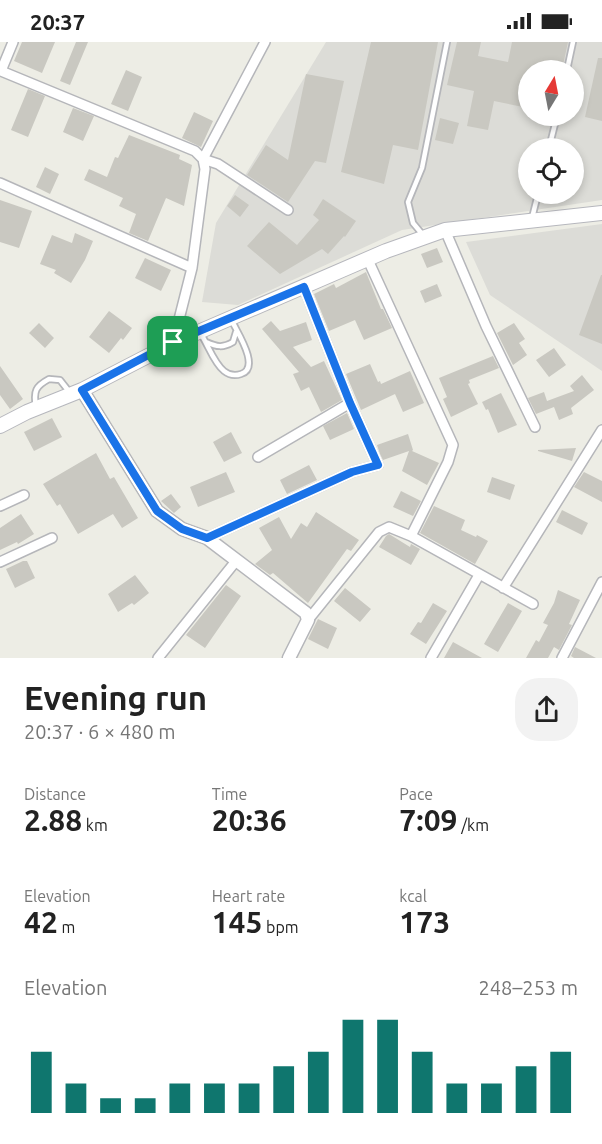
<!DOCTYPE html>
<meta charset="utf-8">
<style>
:root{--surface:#fff;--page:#f2f2f2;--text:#222;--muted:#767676;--accent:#0f766e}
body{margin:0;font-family:Ubuntu,sans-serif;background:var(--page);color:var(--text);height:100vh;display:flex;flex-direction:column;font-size:22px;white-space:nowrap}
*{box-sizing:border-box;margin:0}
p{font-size:20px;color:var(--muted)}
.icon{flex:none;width:33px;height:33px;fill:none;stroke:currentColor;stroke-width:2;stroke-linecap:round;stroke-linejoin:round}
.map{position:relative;height:616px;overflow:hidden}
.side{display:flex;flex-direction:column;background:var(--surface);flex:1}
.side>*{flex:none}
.needle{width:39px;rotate:10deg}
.tools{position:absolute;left:518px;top:18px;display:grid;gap:12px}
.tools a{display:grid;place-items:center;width:66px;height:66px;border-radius:50%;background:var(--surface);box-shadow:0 3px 9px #0003;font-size:30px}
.pin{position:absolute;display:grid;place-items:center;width:51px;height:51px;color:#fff;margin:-26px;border-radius:12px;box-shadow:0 3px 9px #0006}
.round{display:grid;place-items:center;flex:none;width:63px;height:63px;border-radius:24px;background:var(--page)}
.headline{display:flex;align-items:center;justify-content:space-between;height:102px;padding:0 24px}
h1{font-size:33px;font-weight:700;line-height:45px}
.metrics{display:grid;grid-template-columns:repeat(3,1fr);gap:9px;height:102px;padding:6px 24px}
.metrics div{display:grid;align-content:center}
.metrics b{font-size:30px;font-weight:700}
.metrics small{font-size:16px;font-weight:400}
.metrics p{font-size:16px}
.chart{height:168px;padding:12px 24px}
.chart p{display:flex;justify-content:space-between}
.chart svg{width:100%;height:108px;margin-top:6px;stroke:var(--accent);stroke-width:6}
.status{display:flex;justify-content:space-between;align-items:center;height:42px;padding:0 30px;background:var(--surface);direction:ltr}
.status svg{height:16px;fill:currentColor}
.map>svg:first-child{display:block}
.industrial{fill:#dcdcd7;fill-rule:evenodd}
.building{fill:#c9c8c1}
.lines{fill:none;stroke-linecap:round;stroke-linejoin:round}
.service-casing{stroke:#b5b6ba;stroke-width:8}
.minor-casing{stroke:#b5b6ba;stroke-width:12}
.tertiary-casing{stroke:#b5b6ba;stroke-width:15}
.secondary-casing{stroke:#b6b7bd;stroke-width:16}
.service{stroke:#fff;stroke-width:4.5}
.minor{stroke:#fff;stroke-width:9}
.tertiary{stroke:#fff;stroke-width:12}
.secondary{stroke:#fff;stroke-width:14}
.route-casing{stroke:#fff;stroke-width:12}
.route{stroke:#1a73e8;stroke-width:8}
</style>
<div class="status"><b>20:37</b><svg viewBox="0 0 49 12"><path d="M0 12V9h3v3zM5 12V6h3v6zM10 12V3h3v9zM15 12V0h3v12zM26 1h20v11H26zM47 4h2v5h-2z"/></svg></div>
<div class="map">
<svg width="602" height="616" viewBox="0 0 602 616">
<rect width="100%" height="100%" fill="#edede5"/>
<path class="industrial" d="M326 0H602V158L402 188 238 263 202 260 216 181ZM528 28H573V74H528ZM528 106H573V152H528Z
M602 182V329L490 253 466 200Z"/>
<path class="building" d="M22 0H55L42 31 14 19Z
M76 0H88L70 43 60 39Z
M371 0H438L418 108 393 103 384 142 341 130Z
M457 0H481L478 14 508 20 512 0H568L562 28H528V66L494 59 488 88 467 84 474 49 447 43Z
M598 16H602V79L585 75Z
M126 28 142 35 128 69 111 62Z
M306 32 344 39 326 121 315 119 288 160 247 133 266 103 288 118Z
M28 47 45 54 28 95 11 88Z
M73 66 94 74 83 99 63 90Z
M194 70 213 79 201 105 182 96Z
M440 76 459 81 453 102 435 98Z
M129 93 180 113 179 117 192 123 184 164 166 156 148 199 129 191 136 172 119 164 123 156 84 138 89 127 107 135 115 115 118 116Z
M45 125 59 132 50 152 36 145Z
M235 153 249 163 240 175 227 164Z
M323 157 356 179 345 195 344 194 328 212 322 207 280 232 247 204 269 180 297 203 319 178 313 173Z
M0 158 32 169 19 206 0 200Z
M75 191 93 199 85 218 71 241 54 231 56 228 40 222 52 193 72 201Z
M437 206 443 220 427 226 421 212Z
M145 216 171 228 161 249 135 236Z
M366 230 381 267H383L392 286 364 298 355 278 329 289 314 252 334 242 336 246Z
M601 233H602V302L579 293Z
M437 242 442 254 425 261 420 249Z
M109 269 132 286 123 298 121 296 109 311 89 295Z
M271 279 280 289 306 280 312 298 293 305 311 325 324 319 342 358 321 370 309 345 301 349 293 332 299 330 262 287Z
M39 281 54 296 45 306 29 291Z
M514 281 525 297 519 301 527 313 513 323 497 291Z
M554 306 566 323 549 335 536 318Z
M493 314 499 326 469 338 470 341 468 342 478 362 451 375 443 357 447 355 439 336Z
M370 322 378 340 380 339 381 342 410 329 424 361 403 370 395 352 361 368 346 332Z
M0 324 23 357 10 367 0 353Z
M582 333 594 348 571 366 573 372 559 378 554 365 536 372 528 356 544 350 547 359 574 349 570 344Z
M501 351 517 383 498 391 488 367 486 368 482 360Z
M347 371 354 387 330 398 323 384Z
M52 376 62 395 34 409 24 390Z
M231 390 242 411 224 420 213 400Z
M408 392 413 408 412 409 439 421 427 443 402 429 409 409 383 418 380 412 377 403Z
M576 406 572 419 538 409V408Z
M96 411 110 437 114 435 138 476 122 486 113 472 78 492 60 462 57 464 43 442Z
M309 423 317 438 287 452 280 438Z
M226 430 235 450 198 465 190 445Z
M584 430 602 439V460L574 445Z
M492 435 515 443 510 458 487 450Z
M401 449 421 459 413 474 393 465Z
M171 452 181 465 174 471 161 459Z
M434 464 465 478 461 488 476 495 477 493 488 499 475 522 420 491Z
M562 468 588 481 582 493 556 480Z
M316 470 359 498 351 509 347 507 308 561 273 531 270 533 255 522 272 508 259 486 279 475 291 497 301 481 307 485Z
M21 472 34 492 18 502 17 500 0 508V486Z
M389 492 410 505 411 502 420 507 411 523 379 505 386 494Z
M23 519H27L35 536 15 546 6 527Z
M135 533 149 551 134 563 132 561 118 570 108 552Z
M226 543 241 554 205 606 186 593Z
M345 546 371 567 360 580 334 559Z
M558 548 580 558 569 582 572 583 559 608 554 605 548 616H526L536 598 539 600 548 583 543 581 554 561Z
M433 561 447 569 426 602 410 592 418 580 421 581Z
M508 561 522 569 498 610 484 602Z
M318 577 337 586 328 607 308 597Z
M453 600 482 616H444Z
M575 605 596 616H574L571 614Z"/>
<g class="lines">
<defs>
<path id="service" d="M567 28 573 0
M549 106 557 74
M532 176 538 152
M423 193 413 181 408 160 422 126 447 0
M201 292C208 303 214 321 224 329 229 333 235 334 241 332 261 326 237 290 232 279
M206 300C217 305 223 306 233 300L236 290
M36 364C33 349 36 344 49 337L60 338 71 352"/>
<path id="minor" d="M13 0 1 29 195 109 203 117 205 127 192 226 173 301
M265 0 203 117 218 122 288 168
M0 141 192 226
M445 188 486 284 535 385
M368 218 453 403 448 420 411 494
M258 415 350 361
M0 464 24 453
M207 496 352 430 378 423 350 361 304 245
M0 520 52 496
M503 546 602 388
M308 578 379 490 389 485 411 494 533 562
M158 616 236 519
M431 616 479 533
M562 616 602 540"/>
<path id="tertiary" d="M82 348 157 469 182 487 207 496 306 571 308 578 289 616"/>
<path id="secondary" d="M0 384 27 370 82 348 173 301 386 209 445 188 602 171"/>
</defs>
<use href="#service" class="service-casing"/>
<use href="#minor" class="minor-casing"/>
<use href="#tertiary" class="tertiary-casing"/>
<use href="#secondary" class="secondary-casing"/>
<use href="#service" class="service"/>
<use href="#minor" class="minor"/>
<use href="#tertiary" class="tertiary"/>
<use href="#secondary" class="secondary"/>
</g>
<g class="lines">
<defs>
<path id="route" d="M304 245 350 361 378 423 352 430 207 496 182 487 157 469 82 348 173 300Z"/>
</defs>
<use href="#route" class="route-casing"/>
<use href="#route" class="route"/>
</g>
</svg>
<div class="tools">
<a><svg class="needle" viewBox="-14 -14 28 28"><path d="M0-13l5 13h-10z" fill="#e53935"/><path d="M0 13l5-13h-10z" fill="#767676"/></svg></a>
<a><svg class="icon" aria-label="locate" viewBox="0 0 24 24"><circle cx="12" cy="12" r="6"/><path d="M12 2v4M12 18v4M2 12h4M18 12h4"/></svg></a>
</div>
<div class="pin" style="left:173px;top:300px;background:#1e9e55"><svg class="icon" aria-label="arrive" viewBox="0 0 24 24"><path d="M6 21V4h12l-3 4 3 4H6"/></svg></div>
</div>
<section class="side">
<div class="headline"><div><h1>Evening run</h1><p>20:37 · 6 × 480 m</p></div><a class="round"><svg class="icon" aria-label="share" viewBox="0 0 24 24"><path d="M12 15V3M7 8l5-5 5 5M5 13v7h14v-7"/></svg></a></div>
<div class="metrics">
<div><p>Distance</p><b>2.88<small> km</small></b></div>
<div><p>Time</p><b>20:36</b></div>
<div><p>Pace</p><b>7:09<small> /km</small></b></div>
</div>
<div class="metrics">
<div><p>Elevation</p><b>42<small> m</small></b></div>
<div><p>Heart rate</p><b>145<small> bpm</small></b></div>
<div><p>kcal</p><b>173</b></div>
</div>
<div class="chart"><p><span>Elevation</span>248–253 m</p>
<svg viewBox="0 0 160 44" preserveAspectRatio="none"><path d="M5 44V19M15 44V32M25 44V38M35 44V38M45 44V32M55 44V32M65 44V32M75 44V25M85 44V19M95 44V6M105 44V6M115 44V19M125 44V32M135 44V32M145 44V25M155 44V19"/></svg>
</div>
</section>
